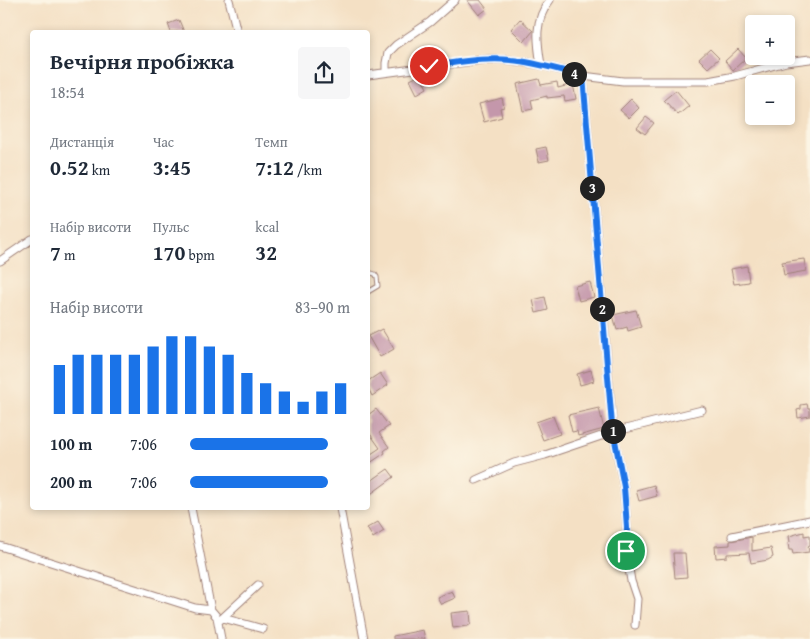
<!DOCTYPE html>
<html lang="uk">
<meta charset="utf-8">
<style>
:root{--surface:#fff;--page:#f6f6f7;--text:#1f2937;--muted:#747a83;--accent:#1a73e8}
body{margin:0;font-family:"Gentium Book Plus",serif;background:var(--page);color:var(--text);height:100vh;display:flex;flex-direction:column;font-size:19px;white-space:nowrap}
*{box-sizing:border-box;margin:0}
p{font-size:16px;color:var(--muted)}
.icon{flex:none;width:28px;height:28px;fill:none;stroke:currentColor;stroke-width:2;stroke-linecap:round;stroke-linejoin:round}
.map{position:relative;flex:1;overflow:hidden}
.drawer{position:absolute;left:30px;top:30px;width:340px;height:480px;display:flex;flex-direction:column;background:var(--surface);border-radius:5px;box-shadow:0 2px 8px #0003}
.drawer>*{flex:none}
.buttons{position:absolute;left:745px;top:15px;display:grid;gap:10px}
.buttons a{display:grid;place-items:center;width:50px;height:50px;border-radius:5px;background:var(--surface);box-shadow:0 2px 8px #0003;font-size:25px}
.pin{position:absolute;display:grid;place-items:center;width:42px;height:42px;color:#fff;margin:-21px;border:2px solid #fff;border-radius:50%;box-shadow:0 1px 5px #0007}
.km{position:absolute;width:25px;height:25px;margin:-12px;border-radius:50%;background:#222;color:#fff;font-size:14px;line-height:25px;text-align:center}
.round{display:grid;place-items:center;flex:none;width:52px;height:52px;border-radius:5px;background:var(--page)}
.head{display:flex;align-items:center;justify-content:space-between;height:85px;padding:0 20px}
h1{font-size:22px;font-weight:800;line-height:38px}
.stats{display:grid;grid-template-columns:repeat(3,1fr);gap:8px;height:85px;padding:5px 20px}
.stats div{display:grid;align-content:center}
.stats b{font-size:21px;font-weight:800}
.stats small{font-size:14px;font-weight:400}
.stats p{font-size:14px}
.chart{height:140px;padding:10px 20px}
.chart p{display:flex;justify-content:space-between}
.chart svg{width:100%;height:90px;margin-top:5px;stroke:var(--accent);stroke-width:6}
ul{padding:0 20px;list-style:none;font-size:16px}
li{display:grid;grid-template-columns:80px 60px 1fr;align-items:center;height:38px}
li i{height:12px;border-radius:6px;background:var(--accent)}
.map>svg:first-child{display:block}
.building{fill:#c497ab}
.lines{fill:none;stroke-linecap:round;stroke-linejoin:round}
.lane-casing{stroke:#9f8078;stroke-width:5}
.street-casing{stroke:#9f8078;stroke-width:9}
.lane{stroke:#fff;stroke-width:3}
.street{stroke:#fff;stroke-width:7}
.route-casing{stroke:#fff;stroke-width:10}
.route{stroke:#1a73e8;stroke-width:6}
</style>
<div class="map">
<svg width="810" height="639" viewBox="0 0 810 639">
<rect width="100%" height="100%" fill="#fcf5e5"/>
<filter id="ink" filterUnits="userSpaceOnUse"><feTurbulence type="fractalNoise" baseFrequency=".02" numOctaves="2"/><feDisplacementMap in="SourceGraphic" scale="10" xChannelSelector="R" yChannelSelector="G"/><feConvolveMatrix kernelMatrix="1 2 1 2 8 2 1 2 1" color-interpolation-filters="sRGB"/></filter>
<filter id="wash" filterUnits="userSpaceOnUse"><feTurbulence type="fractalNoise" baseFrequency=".0096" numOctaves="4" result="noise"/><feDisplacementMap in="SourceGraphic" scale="20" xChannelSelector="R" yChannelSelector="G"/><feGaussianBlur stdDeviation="1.12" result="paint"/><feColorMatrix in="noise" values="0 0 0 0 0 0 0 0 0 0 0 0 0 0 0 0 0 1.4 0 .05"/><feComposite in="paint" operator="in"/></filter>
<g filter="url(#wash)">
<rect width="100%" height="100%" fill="#f4e0c4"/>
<g id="blocks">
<path class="building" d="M467 0H480L487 9 479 15Z
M520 19 533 31 524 42 511 29Z
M179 20 184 32H171L168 24Z
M710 49 719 58 708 68 699 59Z
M738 49 746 58 733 70 725 61Z
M420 75 427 88 417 94 410 80Z
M539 79 541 85 557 82 558 88 573 84 576 99 565 101 564 96 547 98V96L531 100 533 109 523 111 517 84Z
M676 90 689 106 678 115 664 100Z
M502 98 504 107 500 108 502 117 484 122 479 104Z
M631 99 639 108 629 118 620 110Z
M646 117 654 123 645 134 637 128Z
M546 147 549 160 539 162 536 149Z
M804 259 806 271 784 275 782 262Z
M747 266 749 282 734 284 731 269Z
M590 282 594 297 579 301 575 286Z
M545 297 548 310 536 313 533 300Z
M636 310 641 327 628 331 627 327 617 330 613 315Z
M382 329 394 349 380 357 368 336Z
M591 370 594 381 580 385 577 374Z
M380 373 388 385 372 396 368 388V381Z
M807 404 808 408H810V416L798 418 797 410 801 409V405Z
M599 408 604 429 578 436 577 431 572 432 568 415Z
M376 409 389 426 379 433 389 447 384 451 385 453 370 463 368 456 380 448 368 431V415Z
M553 416 560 434 543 440 536 422Z
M388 469 394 477 368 496V483Z
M654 485 657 496 639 501 636 490Z
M378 522 384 531 373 538 367 528Z
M804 532V536L810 535V545L808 546 809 552 793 554 792 550H789L788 543 790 542 789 536Z
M752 537V551L771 548 773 557 768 560 751 563 749 553 727 554V557L716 558 715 546 730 545V541Z
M673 553H685L687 577 675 578Z
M452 591 455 598 441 604 437 597Z
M470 611 471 624 468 626 453 628 451 613Z
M423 630 425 639H393V636Z"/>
</g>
</g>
<g filter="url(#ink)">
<use href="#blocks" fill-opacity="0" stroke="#9f8078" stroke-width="1"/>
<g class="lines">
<defs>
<path id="lane" d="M368 275 372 273 375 274 377 277 378 286 368 292"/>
<path id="street" d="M229 0 237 32
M541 65C537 41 534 20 550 0
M386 72V63L388 53 396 45 430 22 455 0
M368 75 489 59 510 60 541 65 583 76 623 81H708L735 76 786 62 810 59
M0 261 32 239
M476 480 514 463 545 455 613 432 583 76
M191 508 211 610 217 617 221 639
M340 508 364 639
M732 536 810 520
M0 546 195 608 211 610
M223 618 263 629
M218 622 258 585
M635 625 637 599 631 581 626 551 627 527 624 487 613 432 702 410"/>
</defs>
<use href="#lane" class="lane-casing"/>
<use href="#street" class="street-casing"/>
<use href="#lane" class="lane"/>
<use href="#street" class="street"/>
</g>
</g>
<g class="lines" filter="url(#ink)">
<defs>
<path id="route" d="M429 66C456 63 484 57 511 60 535 62 559 70 583 76L612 425 624 487 627 527 626 551"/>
</defs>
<use href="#route" class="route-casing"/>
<use href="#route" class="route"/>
</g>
</svg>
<div class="buttons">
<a>+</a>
<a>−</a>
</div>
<div class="pin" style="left:626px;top:551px;background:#1e9e55"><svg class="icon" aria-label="arrive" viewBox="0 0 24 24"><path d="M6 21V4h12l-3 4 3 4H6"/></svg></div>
<div class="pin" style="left:429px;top:66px;background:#d93025"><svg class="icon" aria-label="check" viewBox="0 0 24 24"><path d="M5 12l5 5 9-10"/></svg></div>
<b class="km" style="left:613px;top:431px">1</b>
<b class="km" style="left:602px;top:309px">2</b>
<b class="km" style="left:592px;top:188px">3</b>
<b class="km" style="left:574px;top:74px">4</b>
<section class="drawer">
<div class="head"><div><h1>Вечірня пробіжка</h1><p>18:54</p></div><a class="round"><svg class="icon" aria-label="share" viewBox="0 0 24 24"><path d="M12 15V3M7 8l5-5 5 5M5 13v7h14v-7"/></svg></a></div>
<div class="stats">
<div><p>Дистанція</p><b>0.52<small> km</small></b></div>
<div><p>Час</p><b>3:45</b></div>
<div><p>Темп</p><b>7:12<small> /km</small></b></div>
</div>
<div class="stats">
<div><p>Набір висоти</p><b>7<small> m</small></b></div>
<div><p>Пульс</p><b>170<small> bpm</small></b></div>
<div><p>kcal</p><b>32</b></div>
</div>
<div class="chart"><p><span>Набір висоти</span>83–90 m</p>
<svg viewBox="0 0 160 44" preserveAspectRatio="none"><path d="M5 44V20M15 44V15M25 44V15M35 44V15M45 44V15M55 44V11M65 44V6M75 44V6M85 44V11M95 44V15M105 44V24M115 44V29M125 44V33M135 44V38M145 44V33M155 44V29"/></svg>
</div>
<ul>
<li><b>100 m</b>7:06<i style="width:86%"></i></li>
<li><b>200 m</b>7:06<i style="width:86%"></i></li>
</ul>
</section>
</div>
